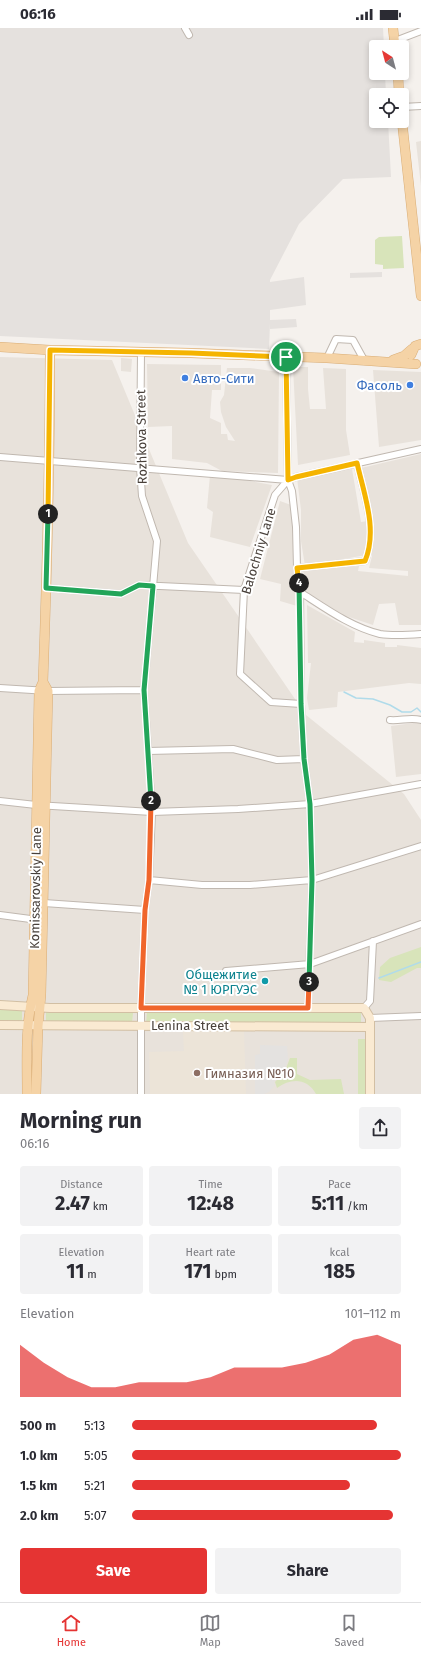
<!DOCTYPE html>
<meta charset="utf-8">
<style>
:root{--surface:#fff;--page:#f2f2f3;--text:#2b2b33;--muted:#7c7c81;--line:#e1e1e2;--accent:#e53433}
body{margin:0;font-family:"Fira Sans",sans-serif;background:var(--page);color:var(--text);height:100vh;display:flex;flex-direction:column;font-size:15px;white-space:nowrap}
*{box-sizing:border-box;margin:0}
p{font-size:13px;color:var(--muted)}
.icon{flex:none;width:22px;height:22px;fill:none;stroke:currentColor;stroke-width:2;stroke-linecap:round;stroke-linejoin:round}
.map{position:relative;height:1066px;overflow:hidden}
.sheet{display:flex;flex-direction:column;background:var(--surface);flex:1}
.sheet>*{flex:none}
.needle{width:26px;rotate:324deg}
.buttons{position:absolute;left:369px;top:12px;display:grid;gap:8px}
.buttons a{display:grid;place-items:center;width:40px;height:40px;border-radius:4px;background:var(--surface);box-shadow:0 2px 6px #0003;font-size:20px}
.pin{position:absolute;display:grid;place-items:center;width:34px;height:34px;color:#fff;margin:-17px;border:2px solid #fff;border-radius:50%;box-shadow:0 1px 4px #0007}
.km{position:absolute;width:20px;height:20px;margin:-10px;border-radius:50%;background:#222;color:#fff;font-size:11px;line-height:20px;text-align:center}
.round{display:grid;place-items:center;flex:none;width:42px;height:42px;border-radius:4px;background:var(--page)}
.summary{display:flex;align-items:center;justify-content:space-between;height:68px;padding:0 20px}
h1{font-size:22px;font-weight:700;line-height:30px}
.metrics{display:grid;grid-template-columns:repeat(3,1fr);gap:6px;height:68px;padding:4px 20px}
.metrics div{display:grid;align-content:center;border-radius:4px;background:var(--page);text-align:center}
.metrics b{font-size:20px;font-weight:700}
.metrics small{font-size:11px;font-weight:400}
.metrics p{font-size:11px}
.chart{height:112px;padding:8px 20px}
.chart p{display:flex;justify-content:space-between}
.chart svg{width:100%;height:72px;margin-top:4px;fill:var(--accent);opacity:.7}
.action{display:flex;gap:8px;margin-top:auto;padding:8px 20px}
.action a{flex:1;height:46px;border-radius:4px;background:var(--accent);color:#fff;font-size:16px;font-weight:700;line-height:46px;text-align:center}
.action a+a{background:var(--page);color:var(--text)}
ul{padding:0 20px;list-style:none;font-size:13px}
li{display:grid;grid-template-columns:64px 48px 1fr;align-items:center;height:30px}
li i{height:10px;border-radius:5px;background:var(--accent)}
.status{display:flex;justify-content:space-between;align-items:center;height:28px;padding:0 20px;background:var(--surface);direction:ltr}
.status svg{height:11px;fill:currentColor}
.dock{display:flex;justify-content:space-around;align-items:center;height:56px;border-top:1px solid var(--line);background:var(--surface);font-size:11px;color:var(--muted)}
.dock a{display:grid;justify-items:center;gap:2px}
.dock .current{color:var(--accent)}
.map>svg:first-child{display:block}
.residential{fill:#e8e2db}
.industrial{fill:#e5e1de}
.education{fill:#ece4d8}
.green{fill:#d8e4ba}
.parking{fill:#e4e2e0}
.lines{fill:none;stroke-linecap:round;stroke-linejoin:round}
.stream{stroke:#b0dbea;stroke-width:1.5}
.street-casing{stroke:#c0b8b0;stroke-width:8}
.secondary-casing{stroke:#d2bfa3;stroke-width:10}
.primary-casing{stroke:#d9ad76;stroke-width:10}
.street{stroke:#fff;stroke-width:6}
.secondary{stroke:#faead2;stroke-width:8}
.primary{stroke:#f5d3a6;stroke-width:9}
.split-1-casing{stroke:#fff;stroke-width:8}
.split-2-casing{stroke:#fff;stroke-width:8}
.split-3-casing{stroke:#fff;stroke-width:8}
.split-4-casing{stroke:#fff;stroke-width:8}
.split-5-casing{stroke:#fff;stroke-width:8}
.split-1{stroke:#f5b400;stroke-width:5}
.split-2{stroke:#22a559;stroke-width:5}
.split-3{stroke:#f0652b;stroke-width:5}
.split-4{stroke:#22a559;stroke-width:5}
.split-5{stroke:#f5b400;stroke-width:5}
.shop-dot{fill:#3f7fe0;stroke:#fff;stroke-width:1.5}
.culture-dot{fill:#0f9aa8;stroke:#fff;stroke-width:1.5}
.education-dot{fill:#8d6e63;stroke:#fff;stroke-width:1.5}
.labels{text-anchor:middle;stroke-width:4;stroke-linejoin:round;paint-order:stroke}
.shop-label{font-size:13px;fill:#366cbe;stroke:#fff;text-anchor:start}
.street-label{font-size:13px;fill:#49413b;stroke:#fff}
.culture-label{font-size:13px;fill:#0d838f;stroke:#fff;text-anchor:end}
.education-label{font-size:13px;fill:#785e54;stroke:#fff;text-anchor:start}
</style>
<div class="status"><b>06:16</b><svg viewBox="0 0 49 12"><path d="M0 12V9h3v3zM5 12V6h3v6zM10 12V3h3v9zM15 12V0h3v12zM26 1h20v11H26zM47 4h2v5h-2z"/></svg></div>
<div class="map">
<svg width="421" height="1066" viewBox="0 0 421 1066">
<rect width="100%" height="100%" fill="#f5f1ed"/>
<path class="residential" d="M421 113V158L416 114Z
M0 329 112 332 188 515 306 687 404 766 421 792V1066H0Z
M121 330 132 331 131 344 121 343Z
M147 336 221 337V362H212L210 390 221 395V406H227L228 412 235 413 226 399 221 384 220 374 224 367 227 340H250L279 344 278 445 222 443 207 435 172 431V398L148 399Z
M293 339H308V361L310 381H326L323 340 346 341V402L350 427 298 437Z
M373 342 421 344V412L379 419Z
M421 426V597H399L395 575 379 576 373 597 343 587 306 564 303 541 359 538 358 543 408 548V543L369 540 372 528 371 484 361 440Z
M352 441 361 494 368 493 370 501 366 527 305 538 301 513V482L297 450Z
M210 447 228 449 272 457 250 519 210 509 213 484 207 480Z
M280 473 291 477 294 509 293 545 297 578 280 573 281 556 260 551Z
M307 577 355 604 354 614 364 615V612L385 615V619H397V617L421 620V656L409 655 338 664 337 679 309 682 307 670 311 635H308Z
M421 694V746L396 749 391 698Z"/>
<path class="industrial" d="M0 0H383L384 19H376V45H385L386 67H376V93H388L391 149 343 151 299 196 270 252V254L304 249 306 277 270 282V292L296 291 297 299 270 301V295L269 321 0 308Z
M382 244V249L350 250V245Z"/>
<path class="education" d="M183 1003H244L246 1066H150L149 1024 184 1023Z"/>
<path class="green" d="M402 208 404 240 383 241V234V237L375 236V212L379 209Z
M421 919V940H417L391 954 379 952 380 939 390 930Z
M0 982H22V993L0 992Z
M46 984 133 985 132 995 46 994Z
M147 984H361V996H146Z
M358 1011H367V1066H358Z
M290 1030H297V1046L310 1052 341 1051 344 1066H316C307 1050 291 1050 277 1060L275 1054 285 1043Z"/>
<path class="parking" d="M260 1017 287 1018 288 1031 284 1043 276 1050 274 1054 275 1057 269 1064 264 1066H255V1027L260 1026Z"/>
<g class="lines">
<path class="stream" d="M344 664 356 670 373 671 390 677 402 684H411L417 680 421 684
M379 950 421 934"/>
<defs>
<path id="street" d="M185 0 189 7
M395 13 421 3
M402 79 421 78
M141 324 140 439 142 468 157 513 144 662 152 784 149 852 145 882 141 980V1066
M286 329 288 452 292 463 296 499 297 540 300 564 301 676 304 731 310 776 312 852 308 980
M327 330 336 311 353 312 364 332
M0 429 288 452 296 449 421 421
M288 452 275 467 244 562 240 646 271 674 301 676
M297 540 365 533C378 502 364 466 357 435
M46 560 121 566 139 557 244 562
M300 564C325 580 351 599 380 606 393 608 408 607 421 606
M0 660 48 663 144 662
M390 692C400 693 411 689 421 692
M148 723 233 721 277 732 304 731
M0 773 36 777 152 784 238 781 310 776 421 756
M149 852 202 857H250L312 852 421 818
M44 875 145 882
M0 887 38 892
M226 943 310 936 421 896
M364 980 370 973 373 913
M370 990 421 988"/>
<path id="secondary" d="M0 977 50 980H364L370 990V1066
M0 997 370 999"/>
<path id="primary" d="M393 0 395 19
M398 45 399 67
M402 93 421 268
M0 319 50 322 191 325 327 330 416 336
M411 327 415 318 421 316
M393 332 404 328 412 321
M27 1066C27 1033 25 998 33 967L39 663 43 654C47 544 50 433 50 322
M36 1066 38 998 41 967 48 663 43 654"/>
</defs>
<use href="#street" class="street-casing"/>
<use href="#secondary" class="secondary-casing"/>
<use href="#primary" class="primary-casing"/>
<use href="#street" class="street"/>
<use href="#secondary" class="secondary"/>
<use href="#primary" class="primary"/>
</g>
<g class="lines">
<defs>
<path id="split-1" d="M48 486 50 322 191 325 286 329"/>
<path id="split-2" d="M48 486 46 560 121 566 139 557 153 558 144 662 151 773"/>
<path id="split-3" d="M151 773 149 852 145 882 141 980H308L309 954"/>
<path id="split-4" d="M299 555 301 676 304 731 310 776 312 852 309 954"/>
<path id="split-5" d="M286 329 288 452 296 449 357 435C364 466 378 502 365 533L297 540 299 555"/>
</defs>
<use href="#split-1" class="split-1-casing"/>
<use href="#split-2" class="split-2-casing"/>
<use href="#split-3" class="split-3-casing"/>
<use href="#split-4" class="split-4-casing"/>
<use href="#split-5" class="split-5-casing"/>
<use href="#split-1" class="split-1"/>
<use href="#split-2" class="split-2"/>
<use href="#split-3" class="split-3"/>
<use href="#split-4" class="split-4"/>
<use href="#split-5" class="split-5"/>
</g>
<g class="shop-dot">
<circle cx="185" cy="350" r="4"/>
<circle cx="410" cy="357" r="4"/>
</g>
<circle class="culture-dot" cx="265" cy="953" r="4"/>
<circle class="education-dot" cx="197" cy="1045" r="4"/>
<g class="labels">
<g class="shop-label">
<text x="193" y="355">Авто-Сити</text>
<text x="402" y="362" text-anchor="end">Фасоль</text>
</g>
<g class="street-label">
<text transform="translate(141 409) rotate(-91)" y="5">Rozhkova Street</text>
<text transform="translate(258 523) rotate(-73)" y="5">Balochniy Lane</text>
<text transform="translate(35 860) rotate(-89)" y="5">Komissarovskiy Lane</text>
<text x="190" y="1002">Lenina Street</text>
</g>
<g class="culture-label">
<text x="257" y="951">Общежитие<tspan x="257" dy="15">№ 1 ЮРГУЭС</tspan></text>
</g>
<g class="education-label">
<text x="205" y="1050">Гимназия №10</text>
</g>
</g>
</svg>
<div class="buttons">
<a><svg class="needle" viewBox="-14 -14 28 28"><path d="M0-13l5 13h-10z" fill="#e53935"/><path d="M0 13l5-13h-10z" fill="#7c7c81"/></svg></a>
<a><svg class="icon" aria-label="locate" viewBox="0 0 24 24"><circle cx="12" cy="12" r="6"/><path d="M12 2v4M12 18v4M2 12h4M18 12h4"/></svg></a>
</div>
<div class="pin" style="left:286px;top:329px;background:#1e9e55"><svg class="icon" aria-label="arrive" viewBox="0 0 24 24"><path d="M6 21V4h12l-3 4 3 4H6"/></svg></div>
<b class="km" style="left:48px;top:486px">1</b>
<b class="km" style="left:151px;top:773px">2</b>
<b class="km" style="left:309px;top:954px">3</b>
<b class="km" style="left:299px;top:555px">4</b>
</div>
<section class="sheet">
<div class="summary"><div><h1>Morning run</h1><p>06:16</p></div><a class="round"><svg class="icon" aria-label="share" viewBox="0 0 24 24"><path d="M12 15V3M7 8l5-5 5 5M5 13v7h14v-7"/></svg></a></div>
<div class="metrics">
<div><p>Distance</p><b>2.47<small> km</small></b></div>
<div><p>Time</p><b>12:48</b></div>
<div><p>Pace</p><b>5:11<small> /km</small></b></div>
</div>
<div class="metrics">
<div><p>Elevation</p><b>11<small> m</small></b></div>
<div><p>Heart rate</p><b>171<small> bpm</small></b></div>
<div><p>kcal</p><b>185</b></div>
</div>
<div class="chart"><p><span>Elevation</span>101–112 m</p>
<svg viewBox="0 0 160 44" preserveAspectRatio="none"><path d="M0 44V12L10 23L20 32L30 38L40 38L50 35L60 35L70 35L80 32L90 26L100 26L110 26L120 23L130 18L140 9L150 6L160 12V44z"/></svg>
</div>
<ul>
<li><b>500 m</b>5:13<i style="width:91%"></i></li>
<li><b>1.0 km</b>5:05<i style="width:100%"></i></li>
<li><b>1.5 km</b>5:21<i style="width:81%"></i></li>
<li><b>2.0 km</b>5:07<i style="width:97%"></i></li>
</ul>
<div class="action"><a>Save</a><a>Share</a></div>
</section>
<nav class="dock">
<a class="current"><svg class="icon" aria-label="home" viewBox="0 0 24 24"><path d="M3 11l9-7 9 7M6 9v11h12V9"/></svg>Home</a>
<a><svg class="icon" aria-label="map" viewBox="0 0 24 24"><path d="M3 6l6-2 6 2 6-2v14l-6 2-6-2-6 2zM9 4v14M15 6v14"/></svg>Map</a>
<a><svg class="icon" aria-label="saved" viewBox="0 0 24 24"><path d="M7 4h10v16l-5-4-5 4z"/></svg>Saved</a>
</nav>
